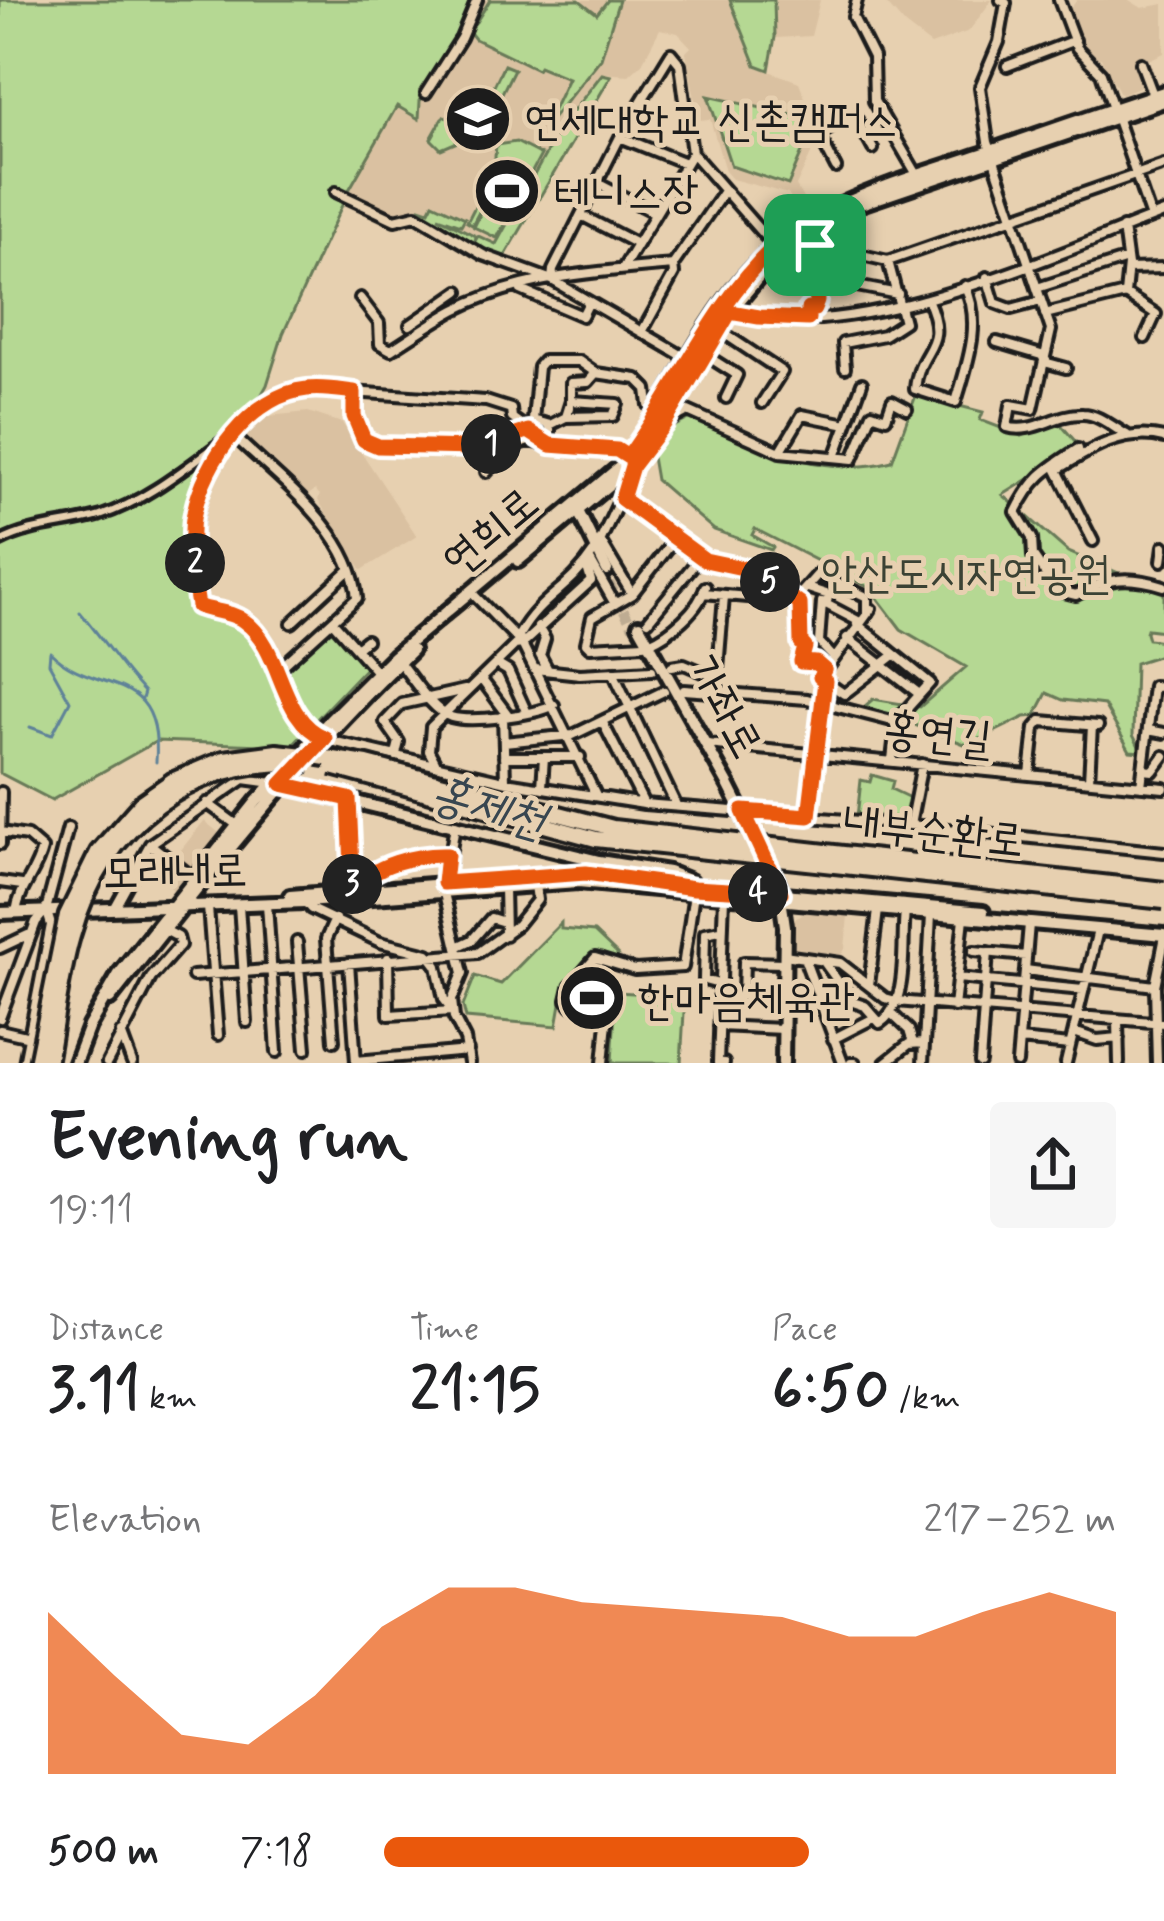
<!DOCTYPE html>
<meta charset="utf-8">
<style>
:root{--surface:#fff;--page:#f6f6f6;--text:#202124;--muted:#757577;--accent:#ea580c}
body{margin:0;font-family:Mynerve,"Poor Story",sans-serif;background:var(--page);color:var(--text);height:100vh;display:flex;flex-direction:column;font-size:45px;white-space:nowrap}
*{box-sizing:border-box;margin:0}
p{font-size:39px;color:var(--muted)}
.icon{flex:none;width:66px;height:66px;fill:none;stroke:currentColor;stroke-width:2;stroke-linecap:round;stroke-linejoin:round}
.map{position:relative;height:1063px;overflow:hidden}
.drawer{display:flex;flex-direction:column;background:var(--surface);flex:1}
.drawer>*{flex:none}
.pin{position:absolute;display:grid;place-items:center;width:102px;height:102px;color:#fff;margin:-51px;border-radius:24px;box-shadow:0 6px 18px #0006}
.km{position:absolute;width:60px;height:60px;margin:-30px;border-radius:50%;background:#222;color:#fff;font-size:33px;line-height:60px;text-align:center}
.round{display:grid;place-items:center;flex:none;width:126px;height:126px;border-radius:12px;background:var(--page)}
.head{display:flex;align-items:center;justify-content:space-between;height:204px;padding:0 48px}
h1{font-size:66px;font-weight:700;line-height:90px}
.figures{display:grid;grid-template-columns:repeat(3,1fr);gap:18px;height:204px;padding:12px 48px}
.figures div{display:grid;align-content:center}
.figures b{font-size:60px;font-weight:700}
.figures small{font-size:33px;font-weight:400}
.figures p{font-size:33px}
.chart{height:336px;padding:24px 48px}
.chart p{display:flex;justify-content:space-between}
.chart svg{width:100%;height:216px;margin-top:12px;fill:var(--accent);opacity:.7}
ul{padding:0 48px;list-style:none;font-size:39px}
li{display:grid;grid-template-columns:192px 144px 1fr;align-items:center;height:90px}
li i{height:30px;border-radius:15px;background:var(--accent)}
.map>svg:first-child{display:block}
.built{fill:#dac1a1}
.green{fill:#b5d893;stroke:#687a58;stroke-width:3}
.lines{fill:none;stroke-linecap:round;stroke-linejoin:round}
.stream{stroke:#5e8298;stroke-width:3}
.secondary-tunnel{stroke:#beac92;stroke-width:10;stroke-dasharray:10 5;stroke-linecap:butt}
.pedestrian-casing{stroke:#1c1c1c;stroke-width:15}
.minor-casing{stroke:#1c1c1c;stroke-width:16}
.secondary-casing{stroke:#1c1c1c;stroke-width:20}
.pedestrian{stroke:#e7d0b0;stroke-width:6}
.minor{stroke:#e7d0b0;stroke-width:8}
.secondary{stroke:#e7d0b0;stroke-width:10}
.trunk-bridge-casing{stroke:#1c1c1c;stroke-width:22;stroke-linecap:butt}
.trunk-bridge{stroke:#e7d0b0;stroke-width:14}
.route-casing{stroke:#fff;stroke-width:24}
.route{stroke:#ea580c;stroke-width:15}
.labels{text-anchor:middle;stroke-width:10;stroke-linejoin:round;paint-order:stroke}
.poi-label{font-size:45px;fill:#1c1c1c;stroke:#e7d0b0;text-anchor:start}
.street-label{font-size:45px;fill:#1c1c1c;stroke:#e7d0b0}
.park-label{font-size:45px;fill:#3b4234;stroke:#e7d0b0}
.water-label{font-size:48px;font-style:italic;fill:#384650;stroke:#e7d0b0}
</style>
<div class="map">
<svg width="1164" height="1063" viewBox="0 0 1164 1063">
<rect width="100%" height="100%" fill="#e7d0b0"/>
<filter id="ink" filterUnits="userSpaceOnUse"><feTurbulence type="fractalNoise" baseFrequency=".00833" numOctaves="2"/><feDisplacementMap in="SourceGraphic" scale="24" xChannelSelector="R" yChannelSelector="G"/><feConvolveMatrix kernelMatrix="1 2 1 2 8 2 1 2 1" color-interpolation-filters="sRGB"/></filter>
<g filter="url(#ink)">
<path class="built" d="M428 0H729L755 66 799 82 809 108 811 154 796 186 809 209 800 214 788 194 732 179 725 171 710 119 699 120 686 52 691 47 678 33 660 29 642 63 629 75 601 73 559 128 496 244 420 207 394 213 349 190 423 66Z
M776 0H820L811 36 776 38Z
M883 0H992L969 31 931 45 905 25Z
M1077 0H1129L1142 8 1164 4V53L1137 65 1145 84 1121 95 1101 58 1096 59 1081 45 1070 9Z
M308 412 342 423 417 536 362 570 318 500 320 495 315 490 306 497 245 440 247 434 268 416Z
M204 821 222 835 176 892 149 870 163 853 173 860Z
M806 912 848 915 845 949 838 960 792 954 793 919Z"/>
<path class="green" d="M0 0H475L460 37 420 101 419 119 397 106 349 190 283 334 267 385 249 417 217 456 193 515 198 606 245 621 282 669 330 626 368 665 291 746 157 741 52 800 0 773Z
M490 0H579L597 14 608 0H619L601 58 544 129 568 78 539 66 537 69 475 39 467 29 469 24 476 22Z
M730 0H774L775 37 769 70 756 65Z
M504 65 514 69 487 123 500 130 493 139 471 142 468 140Z
M602 74 611 76 504 258 480 249 416 214 420 208 429 211 433 203 465 218 461 225 438 217 476 236 475 241 478 236 496 244 560 128Z
M708 96 801 117 803 150 788 185 731 166Z
M444 116 468 128 462 140 441 149 431 139Z
M516 142 541 155 497 238 474 227 499 175 472 225 467 222 494 169 496 145Z
M916 395 983 412 980 420 1022 436 1057 420 1080 447 1003 495 1068 552 1164 592V631L1147 629 1146 632 1148 639 1164 641V654L1135 663 1133 735 1142 752 1130 751 1104 705 1063 700 1047 693 1035 716 1025 717 967 745 865 706 873 699 920 707 966 667 901 629 870 588 755 529 752 535 773 547 771 550 714 530 656 480 651 451 669 429 691 418C753 445 823 480 892 461Z
M872 775 893 781 891 789 912 799 906 821 857 817 861 780 870 782Z
M561 923V929L594 932 618 955 616 961 602 953 588 957 564 987 557 1026 466 1018 463 1006 475 976 501 984Z
M616 992 685 996 681 1063H612Z"/>
<g class="lines">
<path class="stream" d="M80 612C103 639 120 667 144 692L142 699
M30 727 52 735 70 701 49 663 50 652C95 697 163 666 156 762"/>
<path class="secondary-tunnel" d="M602 570 633 627"/>
<defs>
<path id="pedestrian" d="M0 542C32 525 67 526 100 516 148 500 189 465 229 436"/>
<path id="minor" d="M857 0 853 17 873 57 874 101 919 178
M1001 0 1006 3 999 42 980 87 988 142 1051 330 1033 409 1011 405 1007 427C1034 435 1054 413 1083 414 1098 414 1114 428 1127 435
M1059 0 1077 48 1101 73 1151 218
M1141 63 1153 95
M1007 66 1075 40
M426 93 461 38 477 0
M620 137 685 163
M836 168 819 135 854 114 873 149
M597 183 655 213
M336 192 395 220 416 215 483 255 552 280 688 359
M581 215 637 244
M1123 228 1128 265 1125 294
M796 240 888 261 1164 165
M623 268 692 153
M1128 269 1164 268
M987 277 995 303 1011 309 1041 301
M815 278 898 294
M552 280 553 270 623 131 671 53 680 64 692 153 777 250
M1037 288 1127 259
M521 290 582 316 589 302
M360 298 379 323 380 344 391 350C412 337 433 322 455 310 520 276 601 271 673 265L724 191
M927 299C950 350 919 345 915 389L956 402C967 364 983 324 965 286
M730 312C852 348 1048 257 1164 213
M1045 314 1125 294 1156 314 1145 338
M808 319 809 309H814L817 301 816 245
M410 325 459 291
M719 330 782 372 762 403
M642 332 674 274 673 265
M997 342 1041 355 1048 363 1066 368
M704 354 737 375 726 398
M845 368 843 343 884 335 904 322 888 261
M354 392V416L364 440 378 446 477 448 527 432
M571 401V383L588 382 596 373
M667 422 688 411 780 452 853 459 872 413 886 418 892 401 907 409
M550 425 566 417 613 416 618 404 571 401 566 417
M232 434C278 479 351 530 357 598L332 621 377 672
M780 452 802 415 847 424
M1079 456 1078 449C1047 469 1032 478 1016 512L1032 538 1033 556 1046 575 1064 592 1076 595C1108 577 1129 575 1164 586
M835 457 862 383
M486 472 507 449 528 441 550 445V425L533 420 538 367 543 361H579L596 373 637 379 647 389 649 405
M621 499 705 561 752 570 800 604 801 643 805 647 801 661 816 663 824 670
M1093 541 1057 470C1091 449 1124 428 1164 438
M601 542 632 594
M597 548 632 473 627 457 617 450 550 445 512 418 511 409 486 401 306 389C206 418 182 514 198 606 213 611 230 611 243 620 292 654 273 718 336 742L512 783 644 804 910 825 1164 852
M590 560 615 604
M1162 561 1164 546
M808 588 829 595 826 604
M703 593 748 597 758 584V573
M475 596 522 644 596 795
M794 601 818 574 867 597V614
M648 621 700 557
M292 623 350 569
M857 624 930 683 894 723
M538 627 545 639 540 655 547 668
M847 638 918 693
M521 642 519 635C542 595 568 591 593 553
M649 643C670 634 700 609 705 587
M644 644 590 647 586 643 592 617 632 594 675 539
M356 648 366 640
M833 657 819 642 822 602 860 622
M399 662C412 677 432 711 451 717 471 723 536 715 554 705
M498 665 508 671 527 713
M672 666 684 664 717 678
M535 669 580 674 652 670
M278 670 332 621
M613 672 676 805
M482 680 508 715
M825 681 844 694 893 656
M684 690 807 699 892 721 896 726 892 760
M716 693 724 596
M503 716 505 780
M602 721 644 804
M1148 730 1164 733
M504 742 573 735 664 691
M707 744 1164 788
M396 754 399 742 385 722 402 704 465 690
M504 757H580
M435 762 429 751 431 727 515 645 522 644 591 581 586 564
M1143 770 1153 771 1164 756
M1030 775 1035 728 1041 721 1098 726
M1089 780 1092 726
M1141 786 1153 686 1164 687
M542 787 544 757
M348 801 353 890
M207 803 237 825
M809 815 825 681 821 677 871 609
M455 825 444 893 463 973 452 1000 454 1018 465 1039 469 1063
M910 825 922 764
M1 832 27 836 42 849C36 874 20 886 16 912
M0 844 1 792
M150 844 195 879
M0 882 22 885
M504 887 505 935
M353 890C374 864 416 854 447 855
M724 896 718 1063H724
M305 902 311 909 380 942 428 954 437 966 444 999 453 1011 389 1015 388 958
M267 904 277 1052
M239 905 247 1022
M208 907 218 1035
M114 909 150 844 244 779 273 783
M297 942 306 1049
M457 947 472 940 491 918 504 922
M0 948 32 933
M974 951 1026 956
M784 955 840 963 885 998 896 1001 1164 1023
M804 958 843 1063
M824 962 853 1002 865 1006 880 1023C910 1003 901 945 905 912
M349 963 356 1062
M1025 970 1155 986 1157 1063
M193 976 478 953 517 925 537 900 535 885
M957 978 1083 990
M719 984 704 980 705 933 720 930
M869 985 878 910
M1155 986 1164 941
M719 997 743 996 744 962 784 963
M954 1007 964 918
M893 1015 909 1030 913 1043
M0 1018 36 922 46 910 68 828
M1118 1020 1119 1063
M719 1026 783 1029
M0 1030 30 1037
M1074 1032 1097 1040 1119 1038
M121 1033 132 1063
M833 1039 874 1018
M1019 1040 1070 1045
M334 1041 326 939 335 919
M356 1061 468 1051
M24 1063 51 925 47 912
M107 1063 151 978 180 945 178 937 163 929
M603 1063 608 1012 572 1006 567 1000 570 987 595 958 635 970 683 967 694 893
M851 1063H855
M885 1063 909 1044 924 1043
M923 1063 931 915
M980 1063 988 952
M1017 1063 1029 924
M1066 1063 1098 930"/>
<path id="secondary" d="M577 509 607 570
M518 561 631 466 664 424 730 312 779 253 795 240 846 209 1164 101
M639 625 729 786 779 885 785 926 783 1063
M282 784 599 861 668 872 690 881 694 893
M762 892 983 912
M290 896 586 873 672 884
M0 913 305 902 578 882 1164 935
M110 999C205 878 300 757 412 650
M75 1063 89 1026 119 974 256 802 329 721 394 656 623 464C667 405 695 335 742 279 802 206 895 183 982 154 1042 133 1103 112 1164 92"/>
</defs>
<use href="#pedestrian" class="pedestrian-casing"/>
<use href="#minor" class="minor-casing"/>
<use href="#secondary" class="secondary-casing"/>
<use href="#pedestrian" class="pedestrian"/>
<use href="#minor" class="minor"/>
<use href="#secondary" class="secondary"/>
<defs>
<path id="trunk-bridge" d="M332 767 596 839 1164 901
M37 1063 67 915 98 852 142 802 172 781 224 759 277 752 313 756 367 764 613 828 1164 890
M48 1063C56 1021 60 977 72 936 103 824 192 755 310 764"/>
</defs>
<use href="#trunk-bridge" class="trunk-bridge-casing"/>
<use href="#trunk-bridge" class="trunk-bridge"/>
</g>
</g>
<g class="lines" filter="url(#ink)">
<defs>
<path id="route" d="M795 240 815 245 817 301 814 309H808V319L759 317 730 312 664 424 632 466 622 499 705 560 752 570 800 604 801 643 805 647 801 662 816 663 824 670 820 677 825 681 809 816 743 811 781 893 694 888 586 873 444 883 447 855C416 854 374 864 353 890L349 799 282 784 325 738C278 719 284 649 244 621 231 611 213 612 198 606 194 584 189 534 194 513 204 461 251 395 307 389 322 387 339 390 354 392V416L364 440 378 446 477 448 528 431 550 445 617 450 628 457C679 388 711 307 774 247L779 253Z"/>
</defs>
<use href="#route" class="route-casing"/>
<use href="#route" class="route"/>
</g>
<defs>
<symbol id="university-disc" viewBox="-11 -11 22 22"><circle r="9.5" fill="#1c1c1c" stroke="#e7d0b0"/><path d="M0-5L7-2L0 1L-7-2ZM-4 1L0 2.5L4 1V4Q0 6-4 4Z" fill="#fff"/></symbol>
<symbol id="stadium-disc" viewBox="-11 -11 22 22"><circle r="9.5" fill="#1c1c1c" stroke="#e7d0b0"/><path d="M0-5a6.5 5 0 1 0 0 10a6.5 5 0 1 0 0-10ZM-3.5-1.8h7v3.6h-7Z" fill="#fff"/></symbol>
</defs>
<g fill-rule="evenodd">
<use href="#university-disc" x="440" y="81" width="76" height="76"/>
<use href="#stadium-disc" x="469" y="153" width="76" height="76"/>
<use href="#stadium-disc" x="554" y="960" width="76" height="76"/>
</g>
<g class="labels">
<g class="poi-label">
<text x="524" y="135">연세대학교 신촌캠퍼스</text>
<text x="554" y="207">테니스장</text>
<text x="638" y="1014">한마음체육관</text>
</g>
<g class="street-label">
<text transform="translate(489 530) rotate(-40)" y="16">연희로</text>
<text transform="translate(726 706) rotate(61)" y="16">가좌로</text>
<text transform="translate(938 732) rotate(6)" y="16">홍연길</text>
<text transform="translate(934 830) rotate(6)" y="16">내부순환로</text>
<text transform="translate(175 870) rotate(-1)" y="16">모래내로</text>
</g>
<g class="park-label">
<text x="966" y="588">안산도시자연공원</text>
</g>
<g class="water-label">
<text transform="translate(489 805) rotate(16)" y="17">홍제천</text>
</g>
</g>
</svg>
<div class="pin" style="left:815px;top:245px;background:#1e9e55"><svg class="icon" aria-label="arrive" viewBox="0 0 24 24"><path d="M6 21V4h12l-3 4 3 4H6"/></svg></div>
<b class="km" style="left:491px;top:444px">1</b>
<b class="km" style="left:195px;top:563px">2</b>
<b class="km" style="left:352px;top:884px">3</b>
<b class="km" style="left:758px;top:892px">4</b>
<b class="km" style="left:770px;top:582px">5</b>
</div>
<section class="drawer">
<div class="head"><div><h1>Evening run</h1><p>19:11</p></div><a class="round"><svg class="icon" aria-label="share" viewBox="0 0 24 24"><path d="M12 15V3M7 8l5-5 5 5M5 13v7h14v-7"/></svg></a></div>
<div class="figures">
<div><p>Distance</p><b>3.11<small> km</small></b></div>
<div><p>Time</p><b>21:15</b></div>
<div><p>Pace</p><b>6:50<small> /km</small></b></div>
</div>
<div class="chart"><p><span>Elevation</span>217–252 m</p>
<svg viewBox="0 0 160 44" preserveAspectRatio="none"><path d="M0 44V11L10 24L20 36L30 38L40 28L50 14L60 6L70 6L80 9L90 10L100 11L110 12L120 16L130 16L140 11L150 7L160 11V44z"/></svg>
</div>
<ul>
<li><b>500 m</b>7:18<i style="width:58%"></i></li>
</ul>
</section>
